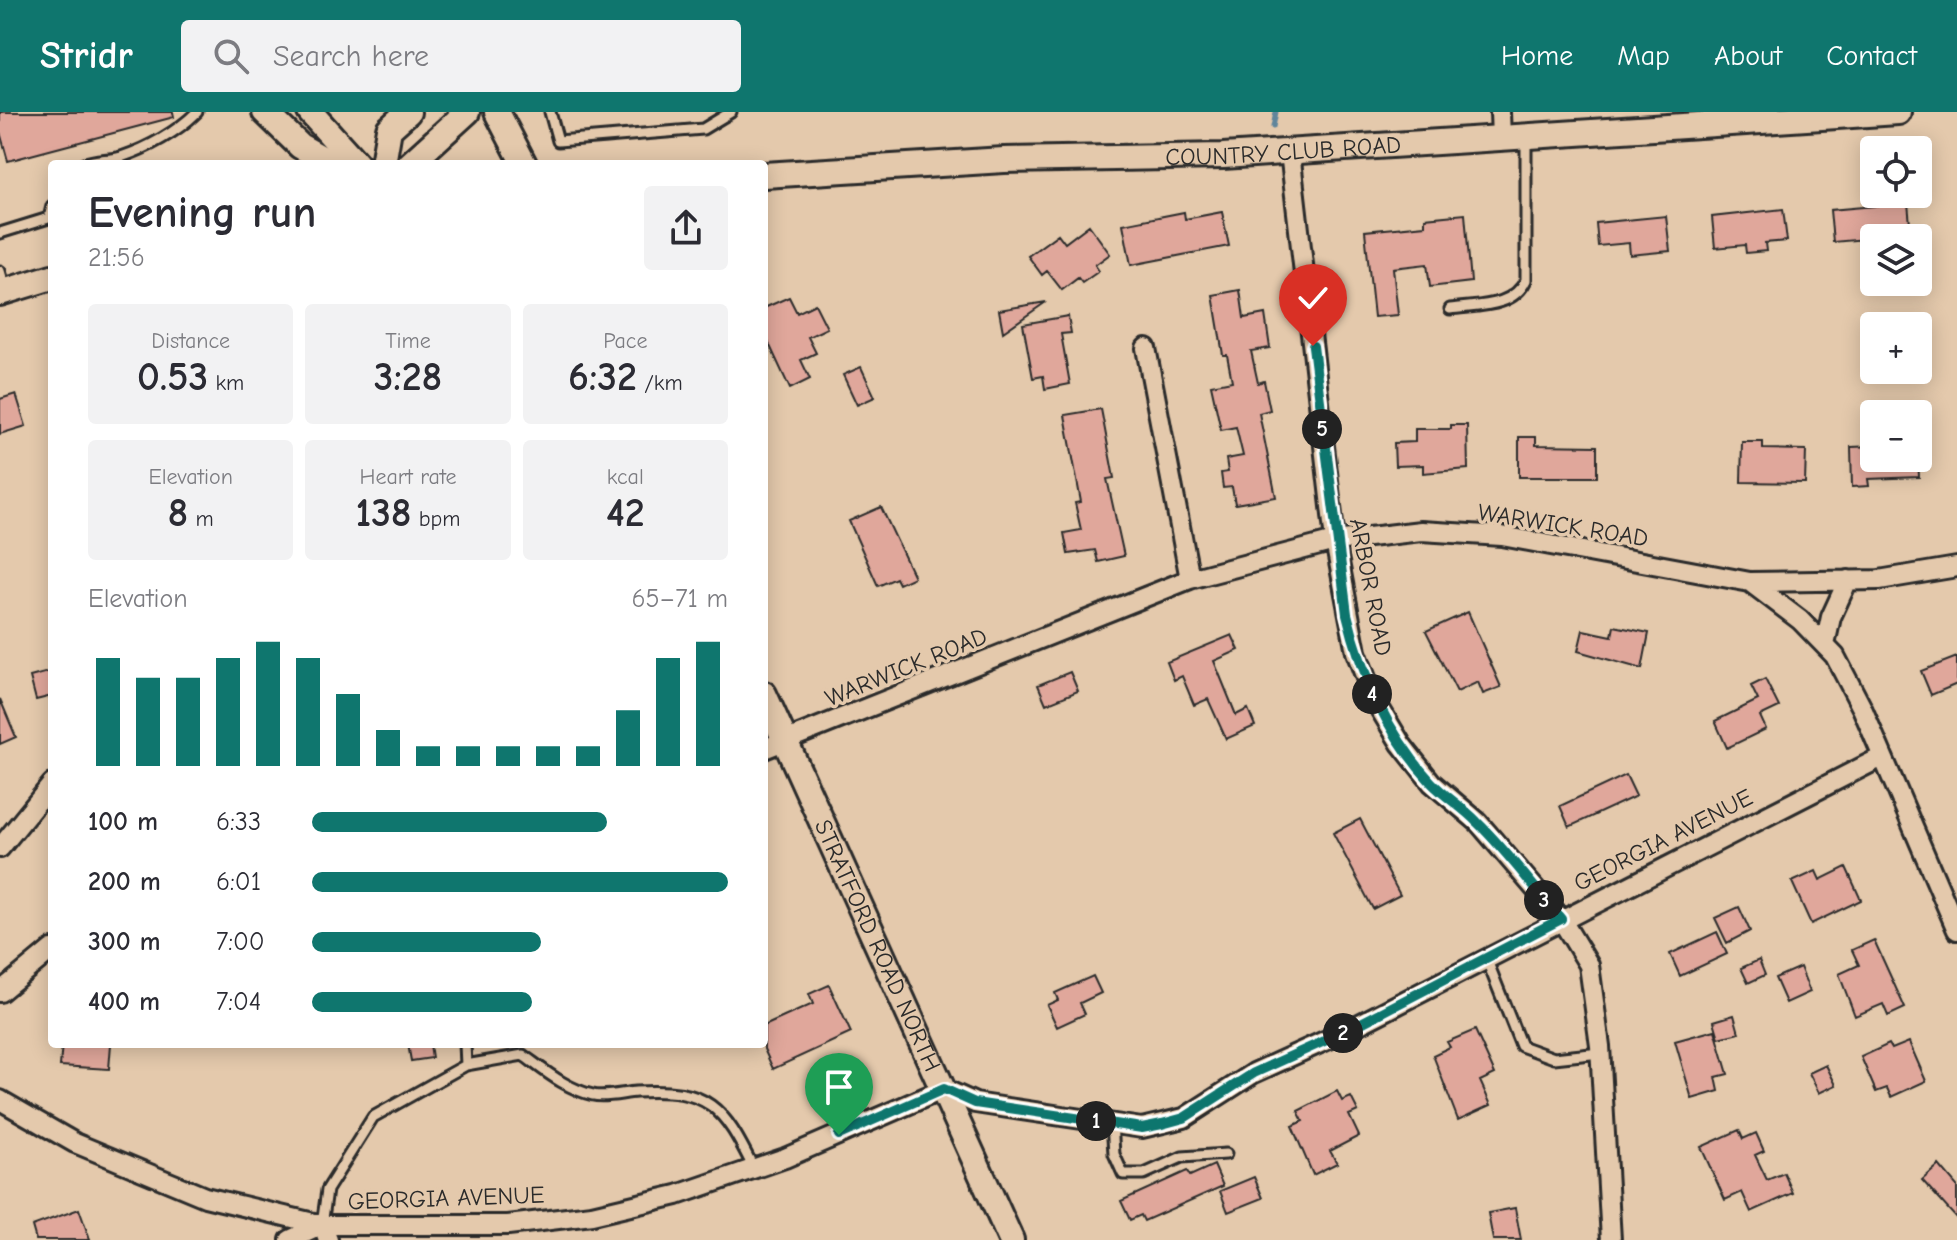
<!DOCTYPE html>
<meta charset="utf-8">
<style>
:root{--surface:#fff;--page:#f2f2f3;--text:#2b2b33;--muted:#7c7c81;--accent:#0f766e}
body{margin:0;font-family:"Comic Neue",sans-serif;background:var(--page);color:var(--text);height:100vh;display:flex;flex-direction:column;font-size:30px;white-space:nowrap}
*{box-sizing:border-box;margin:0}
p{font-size:26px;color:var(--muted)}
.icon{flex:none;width:44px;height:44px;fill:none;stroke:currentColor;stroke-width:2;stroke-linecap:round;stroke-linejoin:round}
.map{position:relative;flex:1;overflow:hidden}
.details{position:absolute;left:48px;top:48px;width:720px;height:888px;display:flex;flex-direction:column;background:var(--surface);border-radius:8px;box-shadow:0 4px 20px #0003}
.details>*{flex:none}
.fabs{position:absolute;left:1860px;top:24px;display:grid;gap:16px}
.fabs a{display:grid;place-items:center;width:72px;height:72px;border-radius:8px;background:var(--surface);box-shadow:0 4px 20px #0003;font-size:40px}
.pin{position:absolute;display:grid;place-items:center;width:68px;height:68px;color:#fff;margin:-82px -34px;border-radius:50% 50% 50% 0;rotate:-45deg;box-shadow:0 0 8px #0007}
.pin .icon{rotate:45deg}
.km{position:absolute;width:40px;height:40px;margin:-20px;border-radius:50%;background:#222;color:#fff;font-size:22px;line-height:40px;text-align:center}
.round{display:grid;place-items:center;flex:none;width:84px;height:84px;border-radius:8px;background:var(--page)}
.headline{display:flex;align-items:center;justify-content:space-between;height:136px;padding:0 40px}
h1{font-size:44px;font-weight:700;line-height:60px}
.stats{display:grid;grid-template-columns:repeat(3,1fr);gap:12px;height:136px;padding:8px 40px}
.stats div{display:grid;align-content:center;border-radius:8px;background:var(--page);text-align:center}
.stats b{font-size:40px;font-weight:700}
.stats small{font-size:22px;font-weight:400}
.stats p{font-size:22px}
.chart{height:224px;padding:16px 40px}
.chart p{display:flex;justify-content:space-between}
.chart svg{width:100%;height:144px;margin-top:8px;stroke:var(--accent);stroke-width:6}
ul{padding:0 40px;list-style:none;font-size:26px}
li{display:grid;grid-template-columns:128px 96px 1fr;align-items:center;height:60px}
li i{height:20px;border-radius:10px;background:var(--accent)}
header{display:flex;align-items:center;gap:48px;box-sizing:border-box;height:112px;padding:0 40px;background:var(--accent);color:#fff}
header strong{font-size:38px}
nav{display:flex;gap:44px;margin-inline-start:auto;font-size:28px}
.search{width:560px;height:72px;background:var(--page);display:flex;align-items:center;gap:20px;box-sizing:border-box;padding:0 28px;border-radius:8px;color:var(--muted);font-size:30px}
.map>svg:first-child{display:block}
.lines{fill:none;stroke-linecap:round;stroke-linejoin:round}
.stream{stroke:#61859b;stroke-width:5}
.building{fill:#e0a79b;stroke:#2b2b2b;stroke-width:2}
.service-casing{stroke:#2b2b2b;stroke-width:15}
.minor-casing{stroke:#2b2b2b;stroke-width:24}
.secondary-casing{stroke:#2b2b2b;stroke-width:30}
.service{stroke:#e4c9ac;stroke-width:9}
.minor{stroke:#e4c9ac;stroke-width:18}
.secondary{stroke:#e4c9ac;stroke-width:24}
.route-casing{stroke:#fff;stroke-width:16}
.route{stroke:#0f766e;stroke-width:10}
.labels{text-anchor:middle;stroke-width:7;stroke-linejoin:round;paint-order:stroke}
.street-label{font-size:24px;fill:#2b2b2b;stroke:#e4c9ac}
</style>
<header>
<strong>Stridr</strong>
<div class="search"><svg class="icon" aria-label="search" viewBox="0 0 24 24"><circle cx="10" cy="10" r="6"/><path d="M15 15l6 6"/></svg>Search here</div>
<nav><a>Home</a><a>Map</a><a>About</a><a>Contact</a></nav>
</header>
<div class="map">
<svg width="1957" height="1128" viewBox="0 0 1957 1128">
<rect width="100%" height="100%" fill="#e4c9ac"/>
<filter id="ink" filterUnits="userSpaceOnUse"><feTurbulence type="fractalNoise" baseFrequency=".0125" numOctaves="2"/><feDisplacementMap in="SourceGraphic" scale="16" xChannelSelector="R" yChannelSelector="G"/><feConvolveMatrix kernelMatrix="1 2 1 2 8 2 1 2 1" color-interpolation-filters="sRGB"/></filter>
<g filter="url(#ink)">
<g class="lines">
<path class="stream" d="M1273 15 1276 0"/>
</g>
<path class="building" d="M0 0H173L174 5 8 49 0 20Z
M1908 91 1911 123 1833 130 1830 98Z
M1783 97 1787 129 1765 131 1766 139 1746 141 1745 133 1715 136 1712 105Z
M1184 100 1185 107 1222 100 1229 134 1131 153 1123 112Z
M1465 102 1471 170 1430 175 1427 152 1393 156 1398 203 1374 205 1365 119 1425 113V106Z
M1666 104 1670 139 1630 143 1629 131 1598 134 1596 111Z
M1089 113 1110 142 1095 153 1099 159 1082 171 1078 166 1062 178 1047 159 1042 163 1028 144 1058 122 1065 131Z
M1240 178 1244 206 1265 202 1270 236 1251 239 1258 271 1264 269 1270 298 1259 301 1276 385 1235 392 1232 375 1223 376 1221 361 1228 360 1226 347 1243 344 1236 315 1221 318 1211 273 1232 269 1227 243H1223L1213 183Z
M789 185 797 201 815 192 827 216 808 225 816 241 801 248 810 267 790 277 764 221V196Z
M1046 190 1003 220 999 198Z
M1068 204 1071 221 1061 222 1070 272 1045 277 1043 264 1033 266 1023 212Z
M861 255 875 285 857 293 843 263Z
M16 282 26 314 0 322V287Z
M1101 297 1114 366 1107 367 1124 444 1098 450 1095 438 1068 442 1064 421 1081 418 1075 391 1081 390 1065 303Z
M1451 313H1467L1468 357 1423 361V353L1395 354 1394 331 1415 330V317H1451Z
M1519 325H1536V333L1597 334V365H1519Z
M1742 330H1763V337L1806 338 1805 371 1741 370Z
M1874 334V346H1918L1919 365 1868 367 1869 374 1852 375 1851 335Z
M881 395 914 465 899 472 896 466 878 474 849 409Z
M1468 500 1501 575 1483 582 1478 570 1457 580 1426 519Z
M1614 514 1649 521 1642 557 1578 539 1583 518 1612 524Z
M1232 523 1239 538 1214 549 1236 603 1248 597 1255 614 1226 627 1208 587 1194 593 1182 564 1174 568 1167 550Z
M1957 545V572L1931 583 1921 559Z
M52 559V584L36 588 30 565Z
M1070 560 1078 579 1046 592 1038 573Z
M1765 567 1779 595 1760 604 1766 617 1727 636 1715 609 1758 588 1751 574Z
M0 587 16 625 0 632Z
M1626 663 1636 684 1569 715 1560 694Z
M1360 707 1400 783 1373 797 1333 721Z
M1846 755 1861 788 1811 812 1792 770 1816 759 1820 768Z
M1739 795 1750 819 1727 831 1715 806Z
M1717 820 1727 842 1680 864 1670 842Z
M1874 828 1905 896 1888 904 1883 892 1855 904 1839 862 1859 853 1852 838Z
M1759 848 1765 863 1748 871 1741 856Z
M1800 855 1810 880 1786 891 1775 866Z
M1093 864 1101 881 1080 891 1085 902 1057 915 1047 893 1058 888 1055 881Z
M829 873 851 921 773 957 764 937V914L813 892 809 882Z
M1734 903 1739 921 1719 926 1714 909Z
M1475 918 1495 962 1480 969 1491 993 1458 1008 1433 943 1450 935 1447 930Z
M1715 918 1728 962 1716 965 1719 979 1692 987 1675 929Z
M1909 930 1926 969 1891 985 1887 976 1876 980 1861 945 1889 932 1892 937Z
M62 932H111L109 957 60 954Z
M408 932H430L432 946 411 949Z
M1826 953 1836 973 1819 981 1809 961Z
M1337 979 1342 989 1351 985 1358 999 1349 1003 1359 1024 1330 1039 1337 1051 1313 1063 1292 1014 1303 1009 1298 999Z
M1739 1018 1743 1027 1756 1021 1764 1039 1755 1043 1767 1068 1784 1061 1793 1081 1751 1100 1742 1080 1725 1088 1701 1035Z
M1214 1053 1223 1074 1144 1109 1141 1103 1130 1108 1121 1089 1187 1059 1190 1064Z
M1939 1053 1957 1074V1107L1922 1068Z
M1254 1065 1263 1086 1228 1100 1220 1079Z
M1515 1096 1521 1128H1493L1488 1101Z
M79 1097 90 1128H36L32 1114Z"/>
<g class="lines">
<defs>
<path id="service" d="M550 0 558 29 703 17 731 0
M84 52C96 46 108 49 121 45 148 36 177 20 197 0
M49 106 52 94
M0 121 52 105
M0 159 5 176
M1450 197C1478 193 1513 196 1526 168V24
M1486 846 1521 934 1554 946 1600 941
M465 932 466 953
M1112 1011 1114 1042 1123 1062H1144L1182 1045 1226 1042
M322 1113 327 1078 373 1005 466 953 523 943C544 958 566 977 593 983 605 986 623 981 636 980 709 976 723 994 754 1057"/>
<path id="minor" d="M1500 0 1501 26
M1290 40 1335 429 1356 540 1374 587 1401 632 1432 671 1478 710 1561 807 1589 853 1600 934 1611 1128
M1146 236 1190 467
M1750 470 1800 508 1835 544 1862 596 1957 818
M1825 533 1831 505 1848 468
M764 637 1190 467 1335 429 1421 419 1502 424 1750 470 1879 468 1957 455
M0 736 52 672
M0 880 52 837
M0 988 75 1031 205 1085 322 1113 328 1128
M290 1128 322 1113H508L592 1103 677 1083 785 1046 944 977 975 991 1142 1016 1184 1006 1254 961 1340 922 1882 645"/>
<g id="secondary">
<path d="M265 0 300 34 332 52"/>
<path d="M310 0 357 52"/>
<path d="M497 0 524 52"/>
<path d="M383 52 389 17 408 0"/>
<path d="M410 52 467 0"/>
<path id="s1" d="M764 63 1004 48 1223 44 1898 0"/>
<path d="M0 181 52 165"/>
<path id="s2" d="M764 582 1011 1128"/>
</g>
</defs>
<use href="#service" class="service-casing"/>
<use href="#minor" class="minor-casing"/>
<use href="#secondary" class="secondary-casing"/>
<use href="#service" class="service"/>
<use href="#minor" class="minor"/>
<use href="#secondary" class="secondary"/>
</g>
</g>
<g class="lines" filter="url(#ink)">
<defs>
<path id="route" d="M839 1023 944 977 975 991 1142 1016 1162 1012 1184 1006 1254 961 1340 922 1561 807C1533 775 1507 739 1477 710 1463 695 1445 685 1431 670 1387 622 1362 565 1347 502L1313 234"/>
</defs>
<use href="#route" class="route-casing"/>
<use href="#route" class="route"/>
</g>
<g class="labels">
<g class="street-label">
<text dy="8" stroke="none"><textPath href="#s1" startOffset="520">COUNTRY CLUB ROAD</textPath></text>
<text transform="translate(1563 413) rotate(9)" y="8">WARWICK ROAD</text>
<text transform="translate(1371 475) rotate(79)" y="8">ARBOR ROAD</text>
<text transform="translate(906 555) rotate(-22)" y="8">WARWICK ROAD</text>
<text transform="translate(1663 728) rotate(-27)" y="8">GEORGIA AVENUE</text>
<text dy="8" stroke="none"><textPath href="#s2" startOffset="276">STRATFORD ROAD NORTH</textPath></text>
<text transform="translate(446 1086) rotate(-2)" y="8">GEORGIA AVENUE</text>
</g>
</g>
</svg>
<div class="fabs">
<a><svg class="icon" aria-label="locate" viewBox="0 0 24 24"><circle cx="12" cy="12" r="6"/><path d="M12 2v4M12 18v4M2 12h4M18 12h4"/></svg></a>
<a><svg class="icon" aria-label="layers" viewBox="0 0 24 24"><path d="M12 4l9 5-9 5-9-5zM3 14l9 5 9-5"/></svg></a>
<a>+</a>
<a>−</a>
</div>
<div class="pin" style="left:839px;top:1023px;background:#1e9e55"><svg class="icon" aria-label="arrive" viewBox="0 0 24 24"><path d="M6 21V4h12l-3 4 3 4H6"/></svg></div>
<div class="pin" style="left:1313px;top:234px;background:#d93025"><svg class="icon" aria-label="check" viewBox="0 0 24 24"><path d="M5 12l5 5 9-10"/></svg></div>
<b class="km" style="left:1096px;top:1009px">1</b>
<b class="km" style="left:1343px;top:921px">2</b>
<b class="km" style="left:1544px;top:788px">3</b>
<b class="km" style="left:1372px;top:582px">4</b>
<b class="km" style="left:1322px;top:317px">5</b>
<section class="details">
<div class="headline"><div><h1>Evening run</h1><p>21:56</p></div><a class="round"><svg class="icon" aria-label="share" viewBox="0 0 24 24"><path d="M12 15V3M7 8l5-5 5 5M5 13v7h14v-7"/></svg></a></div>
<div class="stats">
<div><p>Distance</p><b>0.53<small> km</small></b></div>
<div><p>Time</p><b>3:28</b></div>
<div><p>Pace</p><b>6:32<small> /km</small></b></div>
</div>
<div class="stats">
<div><p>Elevation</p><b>8<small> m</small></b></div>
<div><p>Heart rate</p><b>138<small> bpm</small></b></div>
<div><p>kcal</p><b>42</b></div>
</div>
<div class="chart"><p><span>Elevation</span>65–71 m</p>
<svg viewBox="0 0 160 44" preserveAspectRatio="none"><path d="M5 44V11M15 44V17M25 44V17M35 44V11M45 44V6M55 44V11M65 44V22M75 44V33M85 44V38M95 44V38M105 44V38M115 44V38M125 44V38M135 44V27M145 44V11M155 44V6"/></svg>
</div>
<ul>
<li><b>100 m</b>6:33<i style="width:71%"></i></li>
<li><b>200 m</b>6:01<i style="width:100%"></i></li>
<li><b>300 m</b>7:00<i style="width:55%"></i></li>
<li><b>400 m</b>7:04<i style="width:53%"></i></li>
</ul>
</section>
</div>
